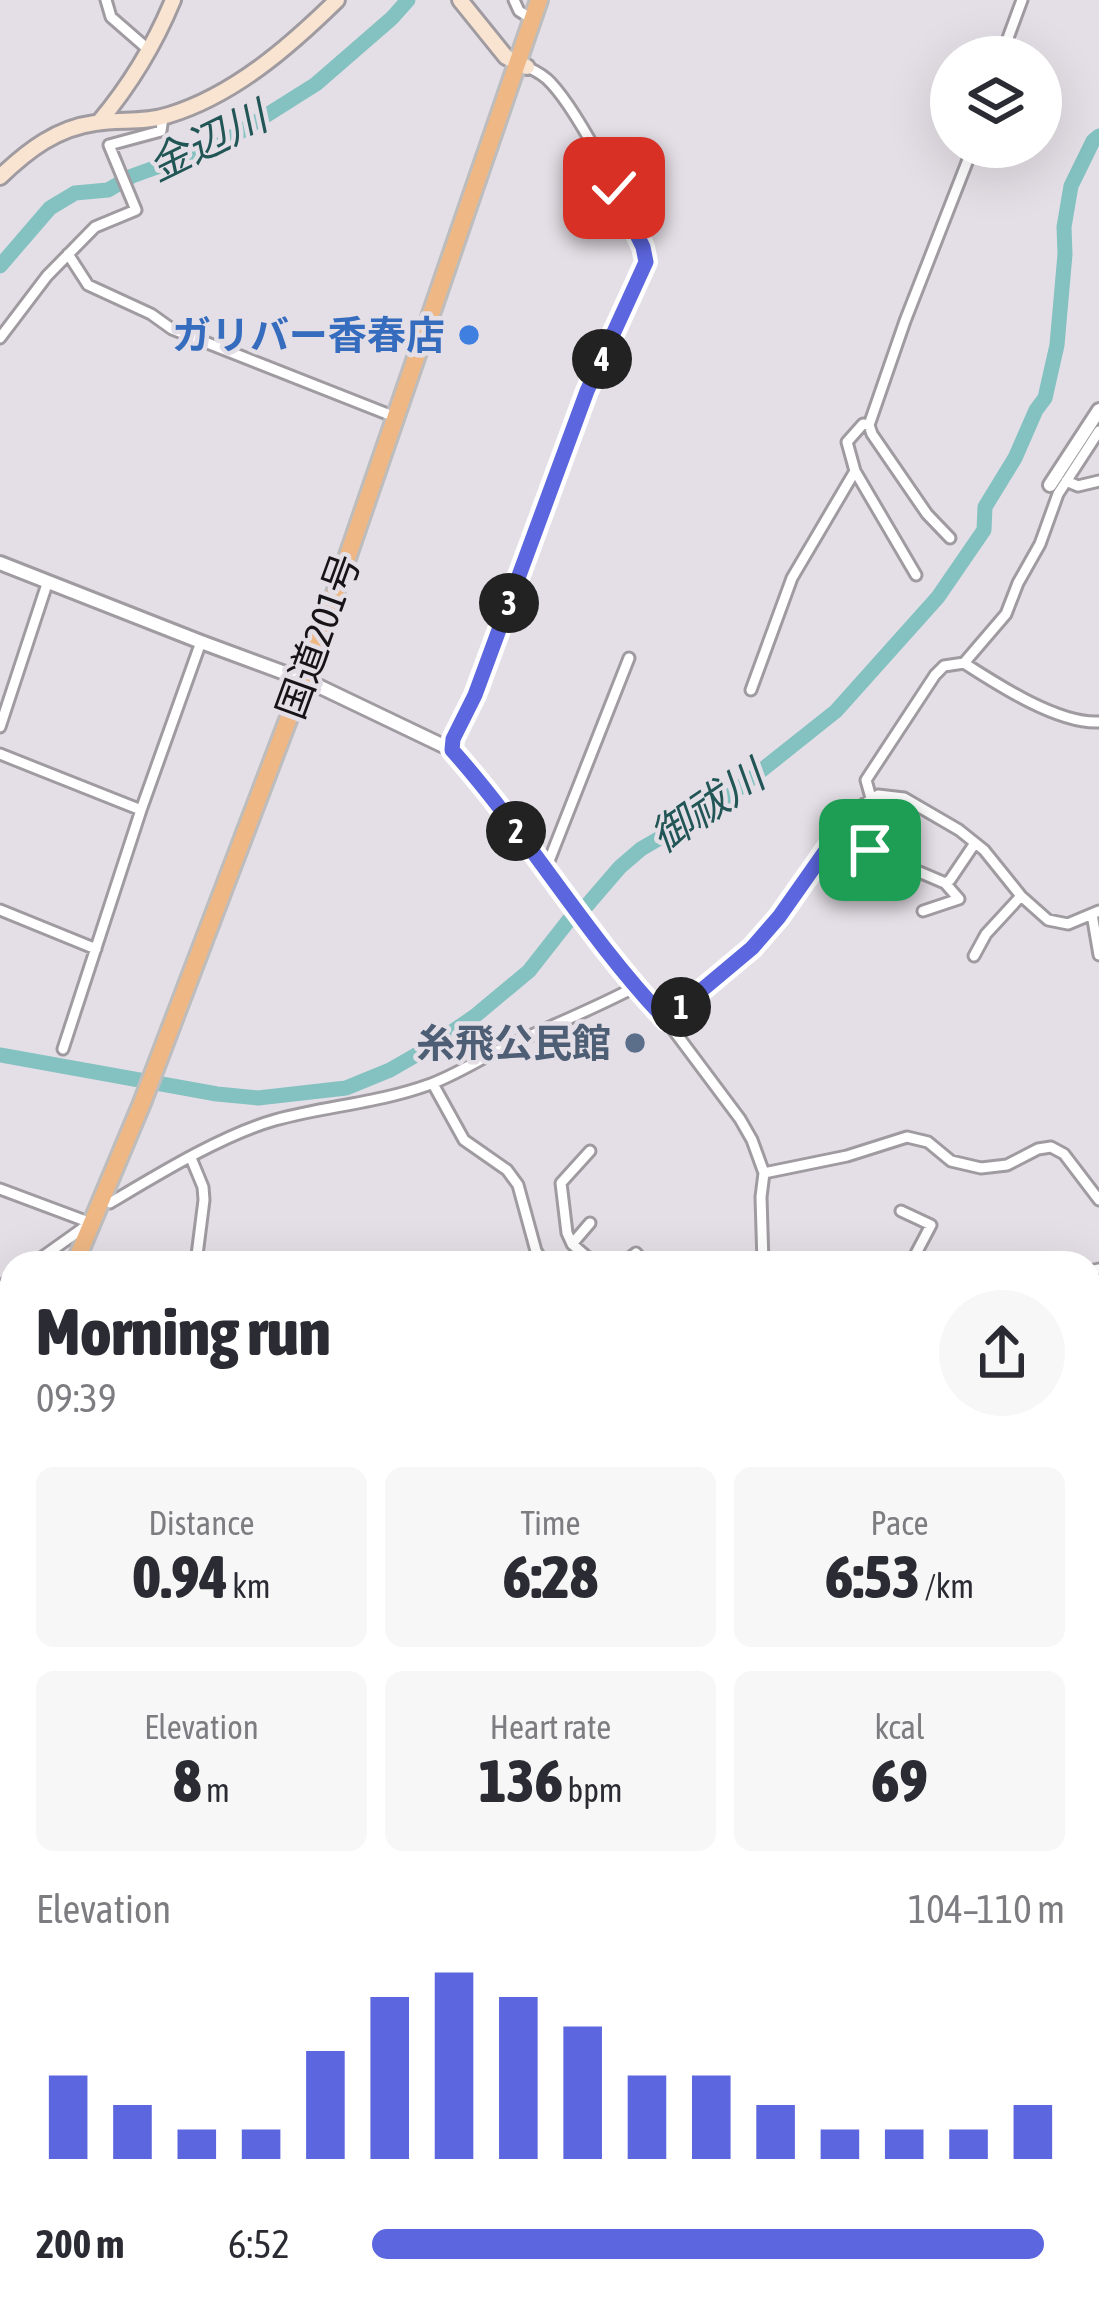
<!DOCTYPE html>
<meta charset="utf-8">
<style>
:root{--surface:#fff;--page:#f7f7f7;--text:#2b2b33;--muted:#7c7c81;--accent:#5c66de}
body{margin:0;font-family:"Asap Condensed","Noto Sans JP",sans-serif;background:var(--page);color:var(--text);height:100vh;display:flex;flex-direction:column;font-size:45px;white-space:nowrap}
*{box-sizing:border-box;margin:0}
p{font-size:39px;color:var(--muted)}
.icon{flex:none;width:66px;height:66px;fill:none;stroke:currentColor;stroke-width:2;stroke-linecap:round;stroke-linejoin:round}
.map{position:relative;flex:1;overflow:hidden}
.panel{position:absolute;left:0px;top:1251px;width:1101px;height:1065px;display:flex;flex-direction:column;background:var(--surface);border-radius:36px 36px 0 0;box-shadow:0 12px 48px #0002}
.panel>*{flex:none}
.buttons{position:absolute;left:930px;top:36px;display:grid;gap:24px}
.buttons a{display:grid;place-items:center;width:132px;height:132px;border-radius:50%;background:var(--surface);box-shadow:0 12px 48px #0002;font-size:60px}
.pin{position:absolute;display:grid;place-items:center;width:102px;height:102px;color:#fff;margin:-51px;border-radius:24px;box-shadow:0 6px 18px #0006}
.km{position:absolute;width:60px;height:60px;margin:-30px;border-radius:50%;background:#222;color:#fff;font-size:33px;line-height:60px;text-align:center}
.round{display:grid;place-items:center;flex:none;width:126px;height:126px;border-radius:63px;background:var(--page)}
.overview{display:flex;align-items:center;justify-content:space-between;height:204px;padding:0 36px}
h1{font-size:66px;font-weight:800;line-height:90px}
.figures{display:grid;grid-template-columns:repeat(3,1fr);gap:18px;height:204px;padding:12px 36px}
.figures div{display:grid;align-content:center;border-radius:18px;background:var(--page);text-align:center}
.figures b{font-size:60px;font-weight:800}
.figures small{font-size:33px;font-weight:400}
.figures p{font-size:33px}
.chart{height:336px;padding:24px 36px}
.chart p{display:flex;justify-content:space-between}
.chart svg{width:100%;height:216px;margin-top:12px;stroke:var(--accent);stroke-width:6}
ul{padding:0 36px;list-style:none;font-size:39px}
li{display:grid;grid-template-columns:192px 144px 1fr;align-items:center;height:90px}
li i{height:30px;border-radius:15px;background:var(--accent)}
.map>svg:first-child{display:block}
.lines{fill:none;stroke-linecap:round;stroke-linejoin:round}
.stream{stroke:#638d8e;stroke-width:3}
.river{stroke:#84c1c1;stroke-width:15}
.minor-casing{stroke:#a09ba1;stroke-width:15}
.tertiary-casing{stroke:#a09ba1;stroke-width:18}
.secondary-casing{stroke:#a09ba1;stroke-width:20}
.trunk-casing{stroke:#bebdbe;stroke-width:22}
.minor{stroke:#fff;stroke-width:9}
.tertiary{stroke:#fff;stroke-width:12}
.secondary{stroke:#f9e4d1;stroke-width:14}
.trunk{stroke:#eeb784;stroke-width:16}
.route-casing{stroke:#fff;stroke-width:24}
.route{stroke:#5c66de;stroke-width:15}
.shop-dot{fill:#3f7fe0;stroke:#e4dfe6;stroke-width:4.5}
.service-dot{fill:#5c6f8a;stroke:#e4dfe6;stroke-width:4.5}
.labels{text-anchor:middle;stroke-width:9;stroke-linejoin:round;paint-order:stroke}
.shop-label{font-size:39px;font-weight:bold;fill:#366cbe;stroke:#e4dfe6;text-anchor:end}
.street-label{font-size:39px;fill:#161417;stroke:#e4dfe6}
.service-label{font-size:39px;font-weight:bold;fill:#4e5e75;stroke:#e4dfe6;text-anchor:end}
.water-label{font-size:42px;font-style:italic;fill:#215556;stroke:#e4dfe6}
</style>
<div class="map">
<svg width="1099" height="2315" viewBox="0 0 1099 2315">
<rect width="100%" height="100%" fill="#e4dfe6"/>
<g class="lines">
<path class="stream" d="M0 2235 12 2233
M305 2304 318 2315
M875 2315 886 2311"/>
<path class="river" d="M0 266 50 208 75 193 108 190 132 176 221 144 316 84 392 18 408 0
M0 1055 217 1094 258 1098 346 1088 390 1070 430 1047 475 1016 529 971 569 920 583 910 620 867 641 849 723 801 836 711 938 597 984 530 985 507 1015 458 1036 410 1045 398 1057 345 1065 254 1064 227 1071 186 1093 141 1099 136"/>
<defs>
<path id="minor" d="M106 0 111 17 150 51
M514 0 519 11 532 19
M1001 57 1022 0
M68 254 88 285 151 314 172 329 395 417
M0 338 47 276 95 227 136 210 109 145 161 131 163 117
M869 425 863 424 847 442 855 471 916 575
M1066 481 1078 486 1099 481
M950 538 927 514 872 434 869 425 905 321 973 147
M964 663C998 685 1058 724 1099 722
M751 690 792 578 855 471
M0 727 48 581
M452 750 453 739 475 695 571 432 646 262C637 222 579 113 551 83 544 75 536 71 527 67
M0 754 141 810
M871 798 866 780 935 675 944 666 964 663 1006 614 1018 583 1040 544 1058 494 1099 431
M829 846 870 851 945 883 950 880 975 843
M545 871 629 658
M562 894 586 927 666 1020 740 1119 752 1140 764 1173 761 1197 763 1263
M0 910 96 949
M923 911 959 899 945 883
M1092 914 1099 955
M974 956 986 934 1021 896
M666 1020 752 948 779 917 843 828 864 804 878 795 904 798 959 830 984 850 1021 896 1048 920 1068 924 1099 911
M63 1049 141 810 201 642
M433 1084 464 1140 507 1170 518 1185 536 1251 544 1263
M590 1151 561 1183 567 1233 572 1244 594 1263
M191 1158 203 1187 204 1200 196 1263
M764 1173 847 1156 907 1137 928 1142 951 1161 981 1168 1007 1165 1038 1149 1051 1147 1064 1154 1099 1200
M0 1189 91 1223
M110 1203C157 1175 222 1135 275 1120 326 1106 378 1103 428 1085 454 1076 478 1060 503 1048 548 1027 594 1009 637 986
M901 1211 931 1225 911 1263
M572 1244 590 1223
M34 1263 86 1226
M623 1263 636 1253 645 1263
M1089 1271 1099 1269
M0 1287 12 1278
M0 1327 12 1319
M0 1356 12 1360
M1089 1413 1099 1410
M1089 1468 1099 1473
M0 1544 12 1541
M1089 1560 1099 1544
M1089 1772 1099 1782
M0 1795 12 1799
M1089 1932 1099 1937
M0 2251 12 2247
M12 2263 2 2273 12 2285
M33 2304 45 2315
M378 2315 380 2304
M530 2315 534 2304
M995 2315 1035 2308 1099 2307"/>
<path id="tertiary" d="M1050 485 1099 410
M0 563 201 642 312 683 452 750 478 779 562 894
M0 2024 12 2015
M1089 2232H1099"/>
<path id="secondary" d="M460 0 506 57 527 67
M99 122C131 84 154 46 173 0
M0 177C28 150 57 128 95 123 120 119 145 123 169 115 234 95 289 47 337 0
M0 2209 12 2216
M150 2304 169 2315"/>
<path id="trunk" d="M75 1263 142 1103 322 631 539 0
M0 1457 12 1427
M0 1483 12 1452
M1089 1756 1099 1745
M893 2315 895 2304"/>
</defs>
<use href="#minor" class="minor-casing"/>
<use href="#tertiary" class="tertiary-casing"/>
<use href="#secondary" class="secondary-casing"/>
<use href="#trunk" class="trunk-casing"/>
<use href="#minor" class="minor"/>
<use href="#tertiary" class="tertiary"/>
<use href="#secondary" class="secondary"/>
<use href="#trunk" class="trunk"/>
</g>
<g class="lines">
<defs>
<path id="route" d="M614 188 643 247 646 262 587 391 475 695 453 739 452 750C528 835 586 936 666 1020L752 948 779 917 829 846 870 850"/>
</defs>
<use href="#route" class="route-casing"/>
<use href="#route" class="route"/>
</g>
<circle class="shop-dot" cx="469" cy="335" r="12"/>
<circle class="service-dot" cx="635" cy="1043" r="12"/>
<g class="labels">
<g class="shop-label">
<text x="445" y="349">ガリバー香春店</text>
</g>
<g class="street-label">
<text transform="translate(318 636) rotate(-70)" y="14">国道201号</text>
</g>
<g class="service-label">
<text x="611" y="1057">糸飛公民館</text>
</g>
<g class="water-label">
<text transform="translate(207 141) rotate(-26)" y="15">金辺川</text>
<text transform="translate(707 806) rotate(-34)" y="15">御祓川</text>
</g>
</g>
</svg>
<div class="buttons">
<a><svg class="icon" aria-label="layers" viewBox="0 0 24 24"><path d="M12 4l9 5-9 5-9-5zM3 14l9 5 9-5"/></svg></a>
</div>
<div class="pin" style="left:870px;top:850px;background:#1e9e55"><svg class="icon" aria-label="arrive" viewBox="0 0 24 24"><path d="M6 21V4h12l-3 4 3 4H6"/></svg></div>
<div class="pin" style="left:614px;top:188px;background:#d93025"><svg class="icon" aria-label="check" viewBox="0 0 24 24"><path d="M5 12l5 5 9-10"/></svg></div>
<b class="km" style="left:681px;top:1007px">1</b>
<b class="km" style="left:516px;top:831px">2</b>
<b class="km" style="left:509px;top:603px">3</b>
<b class="km" style="left:602px;top:359px">4</b>
<section class="panel">
<div class="overview"><div><h1>Morning run</h1><p>09:39</p></div><a class="round"><svg class="icon" aria-label="share" viewBox="0 0 24 24"><path d="M12 15V3M7 8l5-5 5 5M5 13v7h14v-7"/></svg></a></div>
<div class="figures">
<div><p>Distance</p><b>0.94<small> km</small></b></div>
<div><p>Time</p><b>6:28</b></div>
<div><p>Pace</p><b>6:53<small> /km</small></b></div>
</div>
<div class="figures">
<div><p>Elevation</p><b>8<small> m</small></b></div>
<div><p>Heart rate</p><b>136<small> bpm</small></b></div>
<div><p>kcal</p><b>69</b></div>
</div>
<div class="chart"><p><span>Elevation</span>104–110 m</p>
<svg viewBox="0 0 160 44" preserveAspectRatio="none"><path d="M5 44V27M15 44V33M25 44V38M35 44V38M45 44V22M55 44V11M65 44V6M75 44V11M85 44V17M95 44V27M105 44V27M115 44V33M125 44V38M135 44V38M145 44V38M155 44V33"/></svg>
</div>
<ul>
<li><b>200 m</b>6:52<i style="width:97%"></i></li>
</ul>
</section>
</div>
